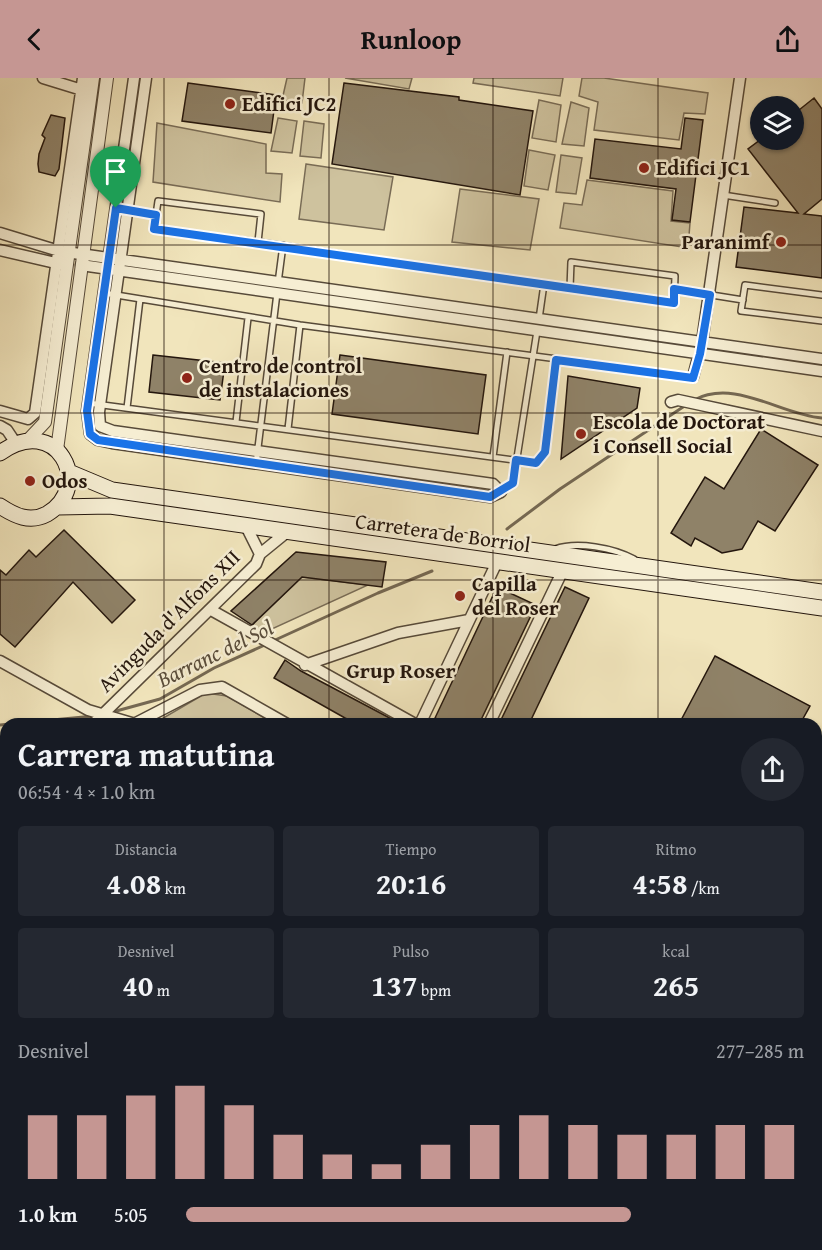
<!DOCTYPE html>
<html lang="es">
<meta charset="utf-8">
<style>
:root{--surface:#171b24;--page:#242831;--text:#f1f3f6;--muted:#9ea1a6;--accent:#c59692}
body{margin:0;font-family:"Gentium Book Plus",serif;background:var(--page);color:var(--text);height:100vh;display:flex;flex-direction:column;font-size:22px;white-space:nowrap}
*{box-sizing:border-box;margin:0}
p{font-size:20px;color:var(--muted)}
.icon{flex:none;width:33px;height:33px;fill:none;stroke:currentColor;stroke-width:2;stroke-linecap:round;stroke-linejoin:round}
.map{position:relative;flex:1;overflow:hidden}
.panel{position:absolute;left:0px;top:640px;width:822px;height:532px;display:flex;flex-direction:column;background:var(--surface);border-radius:18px 18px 0 0;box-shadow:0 2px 4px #0004}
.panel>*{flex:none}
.fabs{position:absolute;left:750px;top:18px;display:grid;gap:12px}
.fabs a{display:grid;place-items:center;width:54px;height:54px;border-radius:50%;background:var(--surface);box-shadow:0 2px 4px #0004;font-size:30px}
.pin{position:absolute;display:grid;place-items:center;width:51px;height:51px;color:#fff;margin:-62px -26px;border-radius:50% 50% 50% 0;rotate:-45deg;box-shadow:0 0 6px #0007}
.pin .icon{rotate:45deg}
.round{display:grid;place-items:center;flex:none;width:63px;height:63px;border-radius:32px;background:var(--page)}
.overview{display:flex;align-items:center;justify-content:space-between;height:102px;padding:0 18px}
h1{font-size:33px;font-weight:700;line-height:45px}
.stats{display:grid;grid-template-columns:repeat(3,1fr);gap:9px;height:102px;padding:6px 18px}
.stats div{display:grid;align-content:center;border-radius:6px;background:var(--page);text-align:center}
.stats b{font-size:30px;font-weight:700}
.stats small{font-size:16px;font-weight:400}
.stats p{font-size:16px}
.chart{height:168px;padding:12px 18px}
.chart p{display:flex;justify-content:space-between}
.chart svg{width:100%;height:108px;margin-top:6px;stroke:var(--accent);stroke-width:6}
ul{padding:0 18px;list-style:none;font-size:20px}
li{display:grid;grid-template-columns:96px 72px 1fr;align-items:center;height:45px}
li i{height:15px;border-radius:8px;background:var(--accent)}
header{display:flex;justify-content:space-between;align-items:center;height:78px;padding:0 18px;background:var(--accent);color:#111;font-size:27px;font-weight:700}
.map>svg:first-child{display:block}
.green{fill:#cec29e;stroke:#796c56;stroke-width:1.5}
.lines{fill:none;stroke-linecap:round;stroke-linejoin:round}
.stream{stroke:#756852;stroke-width:3}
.building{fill:#8f8268;stroke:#24160d;stroke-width:1.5}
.service-casing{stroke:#574a39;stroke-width:8}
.minor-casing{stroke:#574a39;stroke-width:13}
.tertiary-casing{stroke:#574a39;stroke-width:14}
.secondary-casing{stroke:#24160d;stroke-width:17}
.primary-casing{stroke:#24160d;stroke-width:19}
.service{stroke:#f6eed3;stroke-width:5}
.minor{stroke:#f6eed3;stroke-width:10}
.tertiary{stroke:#f6eed3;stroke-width:12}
.secondary{stroke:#f6eed3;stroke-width:15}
.primary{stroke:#f1e5bc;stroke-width:16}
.route-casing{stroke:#fff;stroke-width:12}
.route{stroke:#1a73e8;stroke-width:8}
.grid{fill:none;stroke:#24160d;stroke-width:1.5;stroke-opacity:0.55}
.poi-dot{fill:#8f2418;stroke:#f6eed3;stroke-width:2}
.labels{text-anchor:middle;stroke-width:5;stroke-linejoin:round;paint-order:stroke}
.poi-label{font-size:21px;font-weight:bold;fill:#24160d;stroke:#f6eed3;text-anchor:start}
.street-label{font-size:21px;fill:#24160d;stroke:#f6eed3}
.water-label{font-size:22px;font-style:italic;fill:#5a4d3b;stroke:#f6eed3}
.neighbourhood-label{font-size:22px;font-weight:bold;fill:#24160d;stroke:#f6eed3}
</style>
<header><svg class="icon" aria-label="back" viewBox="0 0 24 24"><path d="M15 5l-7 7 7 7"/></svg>Runloop<svg class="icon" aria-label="share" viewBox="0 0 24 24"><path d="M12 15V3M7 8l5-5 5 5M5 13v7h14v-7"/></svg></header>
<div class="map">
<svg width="822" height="1172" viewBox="0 0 822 1172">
<rect width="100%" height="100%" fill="#f1e5bc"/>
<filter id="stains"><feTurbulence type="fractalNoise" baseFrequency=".00333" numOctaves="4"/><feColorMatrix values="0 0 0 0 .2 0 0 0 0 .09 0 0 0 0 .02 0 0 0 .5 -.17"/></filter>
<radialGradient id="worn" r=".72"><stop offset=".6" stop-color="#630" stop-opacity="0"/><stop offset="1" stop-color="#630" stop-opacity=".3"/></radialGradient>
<path class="green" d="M287 0H305L302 25 282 22Z
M345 0H412L409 11Z
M474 0H563L560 18 473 5Z
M582 0H604L708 15 705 36 684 35 679 62 594 52 598 24 579 18Z
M539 22 561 27 556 64 532 60Z
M571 24 589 30 584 68 562 66Z
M278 40 297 43 292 75 271 73Z
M304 43 324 46 321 80 300 78Z
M157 45 266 66V95L282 96 280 124 153 104Z
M529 72 555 77 548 112 524 108Z
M561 77 582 80 576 116 556 114Z
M306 86 393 99 384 152 299 141Z
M587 102 673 113 671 143 690 145 688 170 560 150 564 125 582 127Z
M460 111 539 121 530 172 452 164Z
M302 499 368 507 261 556 248 551Z
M206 615 227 618 275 646H153Z"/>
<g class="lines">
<path class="stream" d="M694 322C735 300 781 337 822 340
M507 451 560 411 686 327
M273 563 378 515 432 493
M109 635 160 621 214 590 267 566
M0 647 94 638"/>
</g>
<path class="building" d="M188 5 276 17 271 55 182 43Z
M344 5 459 19V22L533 33 520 117 332 86Z
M814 20 822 31V121L804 136 822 138V200L736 189 744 129 798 135 748 71 760 62H794V36Z
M51 37 65 40 59 91 55 98 39 94 38 86 39 76 45 60 42 57Z
M685 40 703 42 690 144 672 142 676 111 590 100 595 61 681 71Z
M153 277 225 285 220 322 149 314Z
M340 277 486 297 478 356 332 336Z
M568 298 640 310 637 330 561 381Z
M761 351 818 387 775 453 758 443 742 471 722 475 695 460 691 468 671 455 705 399 724 411Z
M64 452 135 522 112 545 73 504 15 569 0 556V492L6 497 29 472 36 479Z
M296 474 386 484 382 509 302 499 252 547 231 533Z
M497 509 536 527 479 646H450L435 640Z
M565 509 589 520 529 646H499Z
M715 578 810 628 800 646H679Z
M285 582 301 593 401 646H357L345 640 274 600Z"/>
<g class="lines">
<defs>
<path id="service" d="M723 117 775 125
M158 123 261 136 258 164 154 151Z
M116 130 156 137
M258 164 674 225 675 198 571 184 570 210
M278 205 283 167
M674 211 743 222
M104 215 300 247 693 299
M822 217 745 207 741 233 822 243
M539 241 544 206
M88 325 536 385 545 374 556 282
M127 330 140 221
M236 344 248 240
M288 351 300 247
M493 379 507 274
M256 386 277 215
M501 414 513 405 537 253
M555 471C577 463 614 470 634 481
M816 1082 822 1075
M733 1172 737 1167"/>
<path id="minor" d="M43 0 82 12
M134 0 87 333 90 356 98 362 112 365 490 419 501 414 493 406 113 353 100 348 99 334 146 0
M0 155 59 173 822 281
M0 172 64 187
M81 187 822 293
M693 299 702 264 740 0
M671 324 678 322 822 353
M0 333 28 341 35 335 83 0
M0 348 7 352 15 364
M246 448 260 476
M211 532 415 646
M0 583 88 632 135 646
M305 587 398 555 469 542
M93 646 256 486 260 476 287 454
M134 646 200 612 222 609 287 646
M420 646 497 484
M489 646 562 494
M0 746 6 740
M816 946 822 943
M625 1172 630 1167
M693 1172 697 1167"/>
<path id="tertiary" d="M29 361 45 344 93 0
M57 372 107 0"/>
<path id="secondary" d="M0 375C56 334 95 407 47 436 30 445 15 438 0 428
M69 394 112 412 822 514
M58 429 110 428 822 530"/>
<path id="primary" d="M816 996 822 987
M816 1018 822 1012
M652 1172 657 1167
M672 1172 677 1167"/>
</defs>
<use href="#service" class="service-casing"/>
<use href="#minor" class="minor-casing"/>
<use href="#tertiary" class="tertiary-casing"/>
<use href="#secondary" class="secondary-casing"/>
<use href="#primary" class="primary-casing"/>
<use href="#service" class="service"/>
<use href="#minor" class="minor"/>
<use href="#tertiary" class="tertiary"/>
<use href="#secondary" class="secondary"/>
<use href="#primary" class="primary"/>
</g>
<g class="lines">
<defs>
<path id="route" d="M116 130 156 137 154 151 674 225V211L710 217 700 276 693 300 556 282 545 374 536 385 516 382 513 405 490 419 98 362 90 356 87 333Z"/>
</defs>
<use href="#route" class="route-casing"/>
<use href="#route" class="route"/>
</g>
<path class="grid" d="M164 0V646M329 0V646M493 0V646M658 0V646M0 167H822M0 335H822M0 502H822M0 670H6M816 670H822M0 837H6M816 837H822M0 1005H6M816 1005H822M164 1167V1172M329 1167V1172M493 1167V1172M658 1167V1172"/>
<g class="poi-dot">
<circle cx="230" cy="26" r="6"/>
<circle cx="644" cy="90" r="6"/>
<circle cx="781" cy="164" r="6"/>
<circle cx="187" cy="300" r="6"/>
<circle cx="581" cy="356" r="6"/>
<circle cx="30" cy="403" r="6"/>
<circle cx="460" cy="518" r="6"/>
</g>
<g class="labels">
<g class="poi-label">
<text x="242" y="33">Edifici JC2</text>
<text x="656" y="97">Edifici JC1</text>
<text x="769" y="171" text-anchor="end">Paranimf</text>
<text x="199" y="295">Centro de control<tspan x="199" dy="24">de instalaciones</tspan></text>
<text x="593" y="351">Escola de Doctorat<tspan x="593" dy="24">i Consell Social</tspan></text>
<text x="42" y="410">Odos</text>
<text x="472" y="513">Capilla<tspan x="472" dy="24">del Roser</tspan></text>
</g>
<g class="street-label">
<text transform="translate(443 455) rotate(8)" y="7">Carretera de Borriol</text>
<text transform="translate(169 543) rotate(-45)" y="7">Avinguda d'Alfons XII</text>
</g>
<g class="water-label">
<text transform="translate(215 575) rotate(-26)" y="8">Barranc del Sol</text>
</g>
<g class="neighbourhood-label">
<text x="401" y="600">Grup Roser</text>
</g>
</g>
<rect width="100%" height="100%" filter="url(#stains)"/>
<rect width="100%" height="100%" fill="url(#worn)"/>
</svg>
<div class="fabs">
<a><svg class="icon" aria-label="layers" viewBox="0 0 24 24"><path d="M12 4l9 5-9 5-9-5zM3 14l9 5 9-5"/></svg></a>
</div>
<div class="pin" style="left:116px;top:130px;background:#1e9e55"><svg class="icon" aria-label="arrive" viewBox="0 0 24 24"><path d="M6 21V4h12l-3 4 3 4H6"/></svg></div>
<section class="panel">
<div class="overview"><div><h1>Carrera matutina</h1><p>06:54 · 4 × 1.0 km</p></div><a class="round"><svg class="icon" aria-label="share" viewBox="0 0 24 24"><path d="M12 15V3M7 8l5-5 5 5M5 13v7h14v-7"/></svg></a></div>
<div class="stats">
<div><p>Distancia</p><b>4.08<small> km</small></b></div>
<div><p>Tiempo</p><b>20:16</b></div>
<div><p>Ritmo</p><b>4:58<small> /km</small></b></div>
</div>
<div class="stats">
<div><p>Desnivel</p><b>40<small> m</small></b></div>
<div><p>Pulso</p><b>137<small> bpm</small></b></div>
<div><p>kcal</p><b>265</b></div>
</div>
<div class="chart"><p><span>Desnivel</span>277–285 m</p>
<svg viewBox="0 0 160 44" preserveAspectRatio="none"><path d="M5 44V18M15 44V18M25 44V10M35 44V6M45 44V14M55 44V26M65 44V34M75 44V38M85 44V30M95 44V22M105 44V18M115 44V22M125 44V26M135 44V26M145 44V22M155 44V22"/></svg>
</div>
<ul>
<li><b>1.0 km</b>5:05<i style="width:72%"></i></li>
</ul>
</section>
</div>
